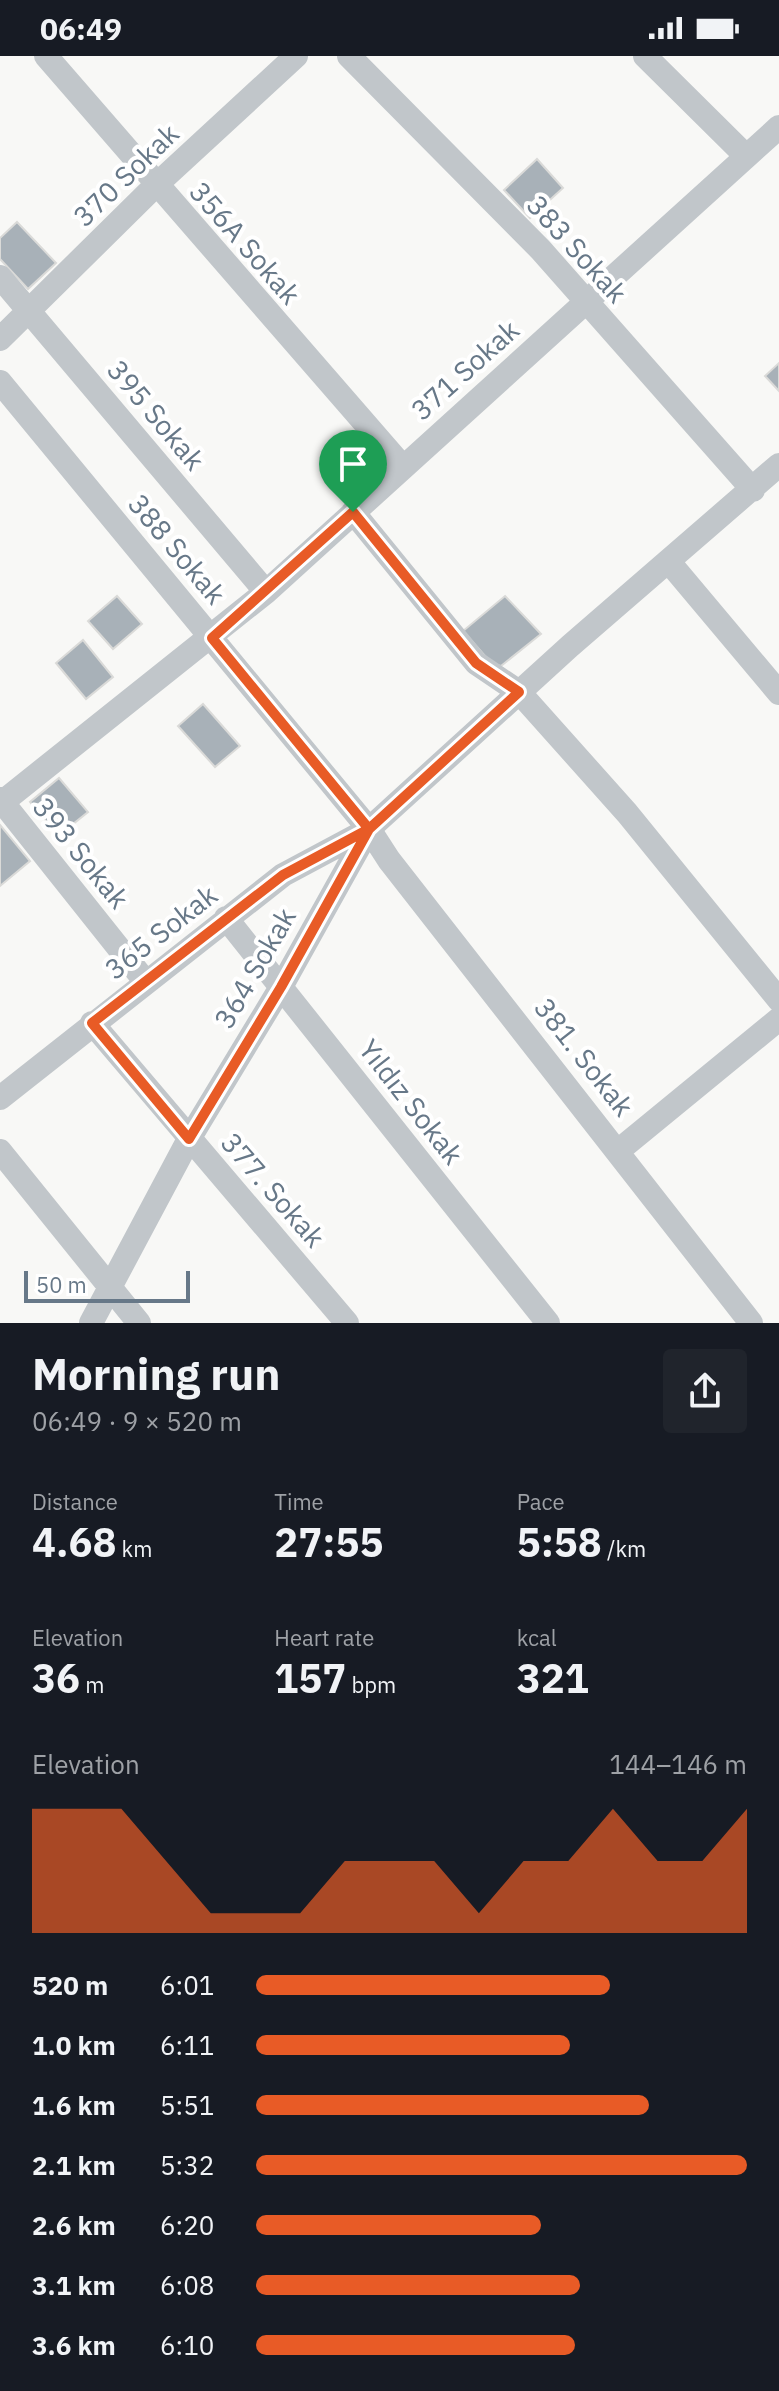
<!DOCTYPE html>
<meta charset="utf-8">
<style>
:root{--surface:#171b24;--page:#20242c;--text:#f1f3f6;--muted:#9ea1a6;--accent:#e85b26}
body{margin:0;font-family:"IBM Plex Sans",sans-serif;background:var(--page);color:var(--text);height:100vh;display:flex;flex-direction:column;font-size:30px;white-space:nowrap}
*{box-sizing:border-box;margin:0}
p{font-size:26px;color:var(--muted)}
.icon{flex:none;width:44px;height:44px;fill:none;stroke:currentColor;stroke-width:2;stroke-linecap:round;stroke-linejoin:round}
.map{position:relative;height:1267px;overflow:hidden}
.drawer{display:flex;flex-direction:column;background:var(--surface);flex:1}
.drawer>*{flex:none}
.scale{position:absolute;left:24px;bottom:20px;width:166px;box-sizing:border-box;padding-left:8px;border:4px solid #677888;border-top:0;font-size:22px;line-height:28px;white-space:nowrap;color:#677888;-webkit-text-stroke:6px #fff;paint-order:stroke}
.pin{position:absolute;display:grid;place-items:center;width:68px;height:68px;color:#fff;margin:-82px -34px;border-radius:50% 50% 50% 0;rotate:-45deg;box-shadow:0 0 8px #0007}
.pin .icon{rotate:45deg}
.round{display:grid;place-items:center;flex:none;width:84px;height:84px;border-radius:8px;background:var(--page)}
.summary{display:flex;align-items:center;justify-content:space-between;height:136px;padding:0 32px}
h1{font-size:44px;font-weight:700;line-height:60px}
.figures{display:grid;grid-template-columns:repeat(3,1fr);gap:12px;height:136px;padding:8px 32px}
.figures div{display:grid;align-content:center}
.figures b{font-size:40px;font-weight:700}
.figures small{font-size:22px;font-weight:400}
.figures p{font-size:22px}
.chart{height:224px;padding:16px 32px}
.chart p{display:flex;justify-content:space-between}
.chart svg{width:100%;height:144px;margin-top:8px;fill:var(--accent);opacity:.7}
ul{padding:0 32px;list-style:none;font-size:26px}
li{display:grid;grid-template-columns:128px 96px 1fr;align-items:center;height:60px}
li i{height:20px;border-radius:10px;background:var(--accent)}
.status{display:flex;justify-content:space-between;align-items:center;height:56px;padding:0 40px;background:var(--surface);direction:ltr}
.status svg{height:22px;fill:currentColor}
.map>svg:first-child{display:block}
.building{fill:#a8b1b8;stroke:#dadad8;stroke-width:2}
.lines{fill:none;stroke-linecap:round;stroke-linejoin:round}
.street{stroke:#c1c6ca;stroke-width:24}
.route-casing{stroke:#fff;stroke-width:16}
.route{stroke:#e85b26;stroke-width:10}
.labels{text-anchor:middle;stroke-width:8;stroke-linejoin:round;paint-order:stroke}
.street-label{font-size:28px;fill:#677888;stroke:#fff}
</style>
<div class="status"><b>06:49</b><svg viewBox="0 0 49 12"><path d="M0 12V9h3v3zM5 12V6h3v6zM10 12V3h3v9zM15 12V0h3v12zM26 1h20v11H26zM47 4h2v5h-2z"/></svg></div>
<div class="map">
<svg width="779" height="1267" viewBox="0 0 779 1267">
<rect width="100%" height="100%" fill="#f8f8f6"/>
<path class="building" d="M537 103 563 132 530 162 504 134Z
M17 166 56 207 28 233 0 203V182Z
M779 307V335L765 320Z
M117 540 142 568 113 593 88 565Z
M505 540 541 578 501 610 492 608 463 575Z
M83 584 113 621 86 643 56 607Z
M203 648 240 690 215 711 178 670Z
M59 722 88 756 58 780 30 746Z
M0 769 30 805 0 830Z"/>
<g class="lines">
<path class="street" d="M46 0 403 411
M349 0 541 194 753 434
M645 0 746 100
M0 221 266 536
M0 283 155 130 296 0
M0 326 369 773 389 804 751 1267
M353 456 476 607 519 636 627 757 779 944
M669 506 779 637
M0 743 145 925
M0 748 266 536 779 71
M226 862 548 1267
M92 967 347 1267
M0 1042 283 819 369 773
M0 1095 139 1267
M618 1095 779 963
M91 1267 189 1083 281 931 369 773 570 590 779 409"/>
</g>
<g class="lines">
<defs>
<path id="route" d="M353 456 212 582 369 773 283 819 92 967 189 1083 281 931 369 773 519 636 476 607 353 456"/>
</defs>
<use href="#route" class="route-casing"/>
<use href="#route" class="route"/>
</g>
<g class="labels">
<g class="street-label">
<text transform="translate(126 119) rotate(-44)" y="10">370 Sokak</text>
<text transform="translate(245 187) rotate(49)" y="10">356A Sokak</text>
<text transform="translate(577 193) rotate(48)" y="10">383 Sokak</text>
<text transform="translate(465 314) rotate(-42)" y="10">371 Sokak</text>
<text transform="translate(156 359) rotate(50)" y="10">395 Sokak</text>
<text transform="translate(177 493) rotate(50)" y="10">388 Sokak</text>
<text transform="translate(81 797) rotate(51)" y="10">393 Sokak</text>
<text transform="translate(161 876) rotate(-38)" y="10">365 Sokak</text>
<text transform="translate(255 912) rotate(-60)" y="10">364 Sokak</text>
<text transform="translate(584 1001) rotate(52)" y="10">381. Sokak</text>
<text transform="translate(411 1046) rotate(52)" y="10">Yıldız Sokak</text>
<text transform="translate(273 1134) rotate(49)" y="10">377. Sokak</text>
</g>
</g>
</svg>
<div class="scale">50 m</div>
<div class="pin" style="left:353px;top:456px;background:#1e9e55"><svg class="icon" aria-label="arrive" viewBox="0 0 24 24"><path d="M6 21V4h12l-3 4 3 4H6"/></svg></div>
</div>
<section class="drawer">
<div class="summary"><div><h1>Morning run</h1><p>06:49 · 9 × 520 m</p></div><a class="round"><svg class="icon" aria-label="share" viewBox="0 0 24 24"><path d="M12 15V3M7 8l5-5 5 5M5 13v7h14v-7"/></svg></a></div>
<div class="figures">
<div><p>Distance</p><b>4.68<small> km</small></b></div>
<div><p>Time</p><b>27:55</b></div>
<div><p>Pace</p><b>5:58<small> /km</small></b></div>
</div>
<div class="figures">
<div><p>Elevation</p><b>36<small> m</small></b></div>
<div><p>Heart rate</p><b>157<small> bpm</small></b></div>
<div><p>kcal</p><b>321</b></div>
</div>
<div class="chart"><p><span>Elevation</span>144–146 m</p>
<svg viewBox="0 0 160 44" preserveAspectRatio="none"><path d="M0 44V6L10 6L20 6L30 22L40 38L50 38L60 38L70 22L80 22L90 22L100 38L110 22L120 22L130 6L140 22L150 22L160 6V44z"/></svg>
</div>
<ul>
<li><b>520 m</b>6:01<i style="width:72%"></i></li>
<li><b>1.0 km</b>6:11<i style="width:64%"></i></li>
<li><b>1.6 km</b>5:51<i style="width:80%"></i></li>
<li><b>2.1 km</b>5:32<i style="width:100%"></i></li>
<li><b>2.6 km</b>6:20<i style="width:58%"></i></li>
<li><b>3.1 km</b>6:08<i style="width:66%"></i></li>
<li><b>3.6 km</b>6:10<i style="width:65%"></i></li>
</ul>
</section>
